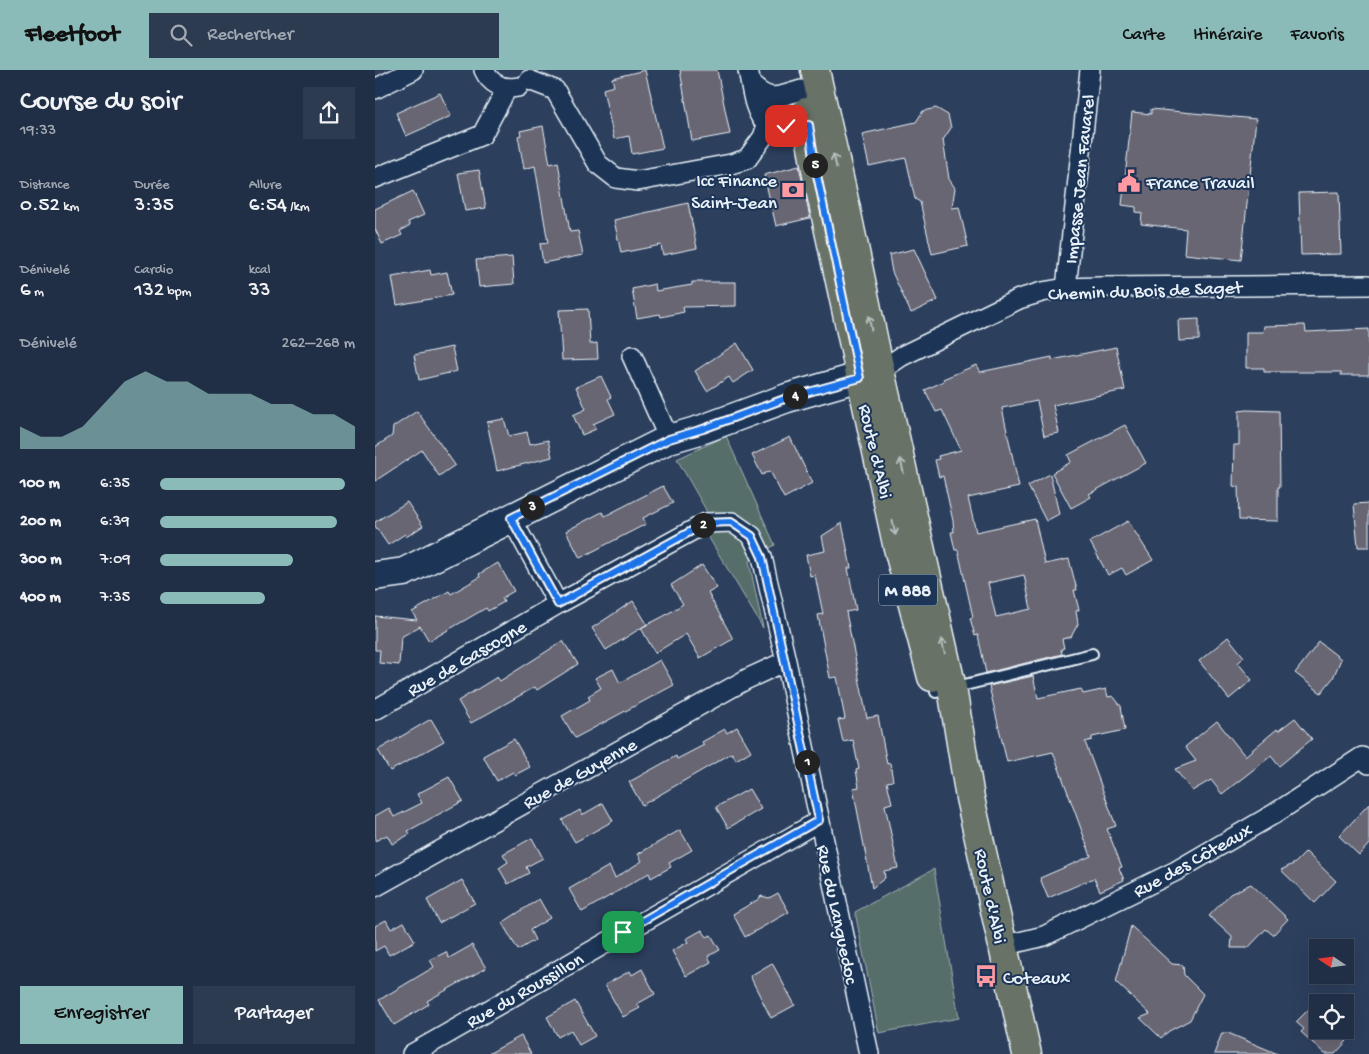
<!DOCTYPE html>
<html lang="fr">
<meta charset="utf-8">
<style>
:root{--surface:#212f46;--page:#2d3b51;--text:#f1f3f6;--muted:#a2a9b3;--line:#3e4a5f;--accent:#8bbbb9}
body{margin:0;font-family:"Gochi Hand",sans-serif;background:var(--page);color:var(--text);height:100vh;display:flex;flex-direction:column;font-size:19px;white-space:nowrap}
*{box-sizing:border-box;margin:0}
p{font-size:16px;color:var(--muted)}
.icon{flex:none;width:28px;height:28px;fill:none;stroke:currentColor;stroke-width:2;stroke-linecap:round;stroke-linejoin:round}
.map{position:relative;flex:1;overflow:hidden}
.panel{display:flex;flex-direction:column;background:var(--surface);width:375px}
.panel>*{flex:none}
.needle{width:32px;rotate:283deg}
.buttons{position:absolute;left:934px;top:869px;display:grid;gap:10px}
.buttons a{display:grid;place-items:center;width:45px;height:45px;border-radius:0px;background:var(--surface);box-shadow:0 5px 20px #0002,0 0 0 1px var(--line);font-size:25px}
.pin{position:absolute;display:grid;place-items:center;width:42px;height:42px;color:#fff;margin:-21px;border-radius:10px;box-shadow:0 2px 8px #0006}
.km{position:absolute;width:25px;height:25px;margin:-12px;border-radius:50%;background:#222;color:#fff;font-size:14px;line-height:25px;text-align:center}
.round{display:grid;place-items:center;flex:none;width:52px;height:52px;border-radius:0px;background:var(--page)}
.headline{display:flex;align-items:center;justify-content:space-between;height:85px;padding:0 20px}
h1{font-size:28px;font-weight:600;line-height:38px}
.metrics{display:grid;grid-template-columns:repeat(3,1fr);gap:8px;height:85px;padding:5px 20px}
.metrics div{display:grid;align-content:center}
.metrics b{font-size:21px;font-weight:600}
.metrics small{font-size:14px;font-weight:400}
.metrics p{font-size:14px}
.chart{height:140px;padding:10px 20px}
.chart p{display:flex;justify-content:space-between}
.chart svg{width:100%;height:90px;margin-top:5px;fill:var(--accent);opacity:.7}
.cta{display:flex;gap:10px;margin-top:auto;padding:10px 20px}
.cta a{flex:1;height:58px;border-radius:0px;background:var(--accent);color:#111;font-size:20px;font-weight:600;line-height:58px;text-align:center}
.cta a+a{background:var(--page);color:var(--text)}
ul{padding:0 20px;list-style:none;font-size:16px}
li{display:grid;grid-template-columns:80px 60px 1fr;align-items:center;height:38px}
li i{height:12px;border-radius:6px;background:var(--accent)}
header{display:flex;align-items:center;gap:30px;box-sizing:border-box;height:70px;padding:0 25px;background:var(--accent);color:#111}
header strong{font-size:24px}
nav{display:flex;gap:28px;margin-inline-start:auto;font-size:18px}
.search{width:350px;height:45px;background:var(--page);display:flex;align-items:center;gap:12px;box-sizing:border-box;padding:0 18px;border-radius:0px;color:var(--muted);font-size:19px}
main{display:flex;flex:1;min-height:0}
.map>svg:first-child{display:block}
.green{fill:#576e6a;stroke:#a0b0b1}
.building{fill:#696673;stroke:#e8f1f8;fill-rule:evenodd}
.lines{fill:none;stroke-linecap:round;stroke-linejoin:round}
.lane-casing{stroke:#e8f1f8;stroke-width:14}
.street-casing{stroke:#e8f1f8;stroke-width:22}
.secondary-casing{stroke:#e8f1f8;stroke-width:31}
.primary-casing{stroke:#e8f1f8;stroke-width:31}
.lane{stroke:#1d3557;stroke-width:10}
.street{stroke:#1d3557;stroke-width:19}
.secondary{stroke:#1d3557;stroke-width:28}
.primary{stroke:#697266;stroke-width:28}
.oneway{stroke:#b5bebe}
.route-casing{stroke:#fff;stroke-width:10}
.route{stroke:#1a73e8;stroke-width:6}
.labels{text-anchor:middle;stroke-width:4;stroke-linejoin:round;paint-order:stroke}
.shield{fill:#1d3557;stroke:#abb9c8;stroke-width:1}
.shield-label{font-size:18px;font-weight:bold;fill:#e8f1f8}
.poi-label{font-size:19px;fill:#e8f1f8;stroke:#1d3557;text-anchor:start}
.street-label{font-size:19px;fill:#e8f1f8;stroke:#1d3557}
</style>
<header>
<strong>Fleetfoot</strong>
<div class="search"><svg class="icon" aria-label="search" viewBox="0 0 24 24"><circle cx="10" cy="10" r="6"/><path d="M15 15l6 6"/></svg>Rechercher</div>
<nav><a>Carte</a><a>Itinéraire</a><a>Favoris</a></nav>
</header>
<main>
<section class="panel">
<div class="headline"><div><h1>Course du soir</h1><p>19:33</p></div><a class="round"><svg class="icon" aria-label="share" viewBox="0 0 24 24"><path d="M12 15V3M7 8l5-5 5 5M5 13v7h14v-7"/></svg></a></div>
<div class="metrics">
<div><p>Distance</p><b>0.52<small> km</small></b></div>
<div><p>Durée</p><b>3:35</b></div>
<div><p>Allure</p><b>6:54<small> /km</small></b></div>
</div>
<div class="metrics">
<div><p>Dénivelé</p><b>6<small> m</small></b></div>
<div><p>Cardio</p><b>132<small> bpm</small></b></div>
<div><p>kcal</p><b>33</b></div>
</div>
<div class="chart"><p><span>Dénivelé</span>262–268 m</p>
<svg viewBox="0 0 160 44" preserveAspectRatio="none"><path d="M0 44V33L10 38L20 38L30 33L40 22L50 11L60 6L70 11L80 11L90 17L100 17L110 17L120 22L130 22L140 27L150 27L160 33V44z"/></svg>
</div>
<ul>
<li><b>100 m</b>6:35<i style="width:95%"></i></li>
<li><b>200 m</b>6:39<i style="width:91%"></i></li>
<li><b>300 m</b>7:09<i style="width:68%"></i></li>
<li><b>400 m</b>7:35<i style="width:54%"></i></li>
</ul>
<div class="cta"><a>Enregistrer</a><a>Partager</a></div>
</section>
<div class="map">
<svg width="994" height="984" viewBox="0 0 994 984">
<rect width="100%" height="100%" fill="#2c3f5d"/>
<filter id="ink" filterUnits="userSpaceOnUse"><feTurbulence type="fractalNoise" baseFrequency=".02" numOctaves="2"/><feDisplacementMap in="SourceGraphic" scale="10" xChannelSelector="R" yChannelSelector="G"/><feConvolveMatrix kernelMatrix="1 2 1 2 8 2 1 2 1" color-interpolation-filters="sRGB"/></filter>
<g filter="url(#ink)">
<path class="green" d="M351 366 400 475 374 491 388 558 334 468 331 440 302 389Z
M559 799 584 948 504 963 480 842Z"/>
<path class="building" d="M270 0 288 78 257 84 254 66 239 69 228 19 239 16 237 8Z
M305 0H342L355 64 317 71Z
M65 23 76 46 31 66 21 43Z
M561 38 573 45 576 58 568 70 574 109 580 118 577 138 584 137 593 176 557 184 545 132 540 129 531 88 494 96 487 64 541 52 548 41Z
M776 39 881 49 866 190 809 184 811 159 766 154 767 143 761 142V137L747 135 757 42 776 44Z
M168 56 175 94 183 92 195 162 203 161 208 185 168 193 165 174 173 173 160 96 149 99 143 66 146 65 145 61Z
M424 96 435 148 401 156 389 105Z
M104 100 111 138 90 141 83 103Z
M38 121 49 145 33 152 35 156 25 161 27 165 7 174 0 159V139Z
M964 122 966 184 926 185 924 123Z
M313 133 322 178 288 185 286 175 246 183 239 150Z
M539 179 563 230 536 243 517 202 514 185Z
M137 187 139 214 104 217 101 190Z
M55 200 56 205 72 202 77 225 22 235 17 207Z
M317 212H361V236L308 237 309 242 286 247 285 244 262 248 257 219 280 214 281 221 317 215Z
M213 239 215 274 222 273 223 289 187 290 184 240Z
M824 249V270L804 271 803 250Z
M930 255 931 262 994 259V305H966V302H889V298H871V262H888L889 256Z
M362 273 378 300 358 313 354 307 332 321 320 301Z
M77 277 82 301 44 310 39 285Z
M741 277 750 320 678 335 684 363 669 366 662 331 627 338 644 417 593 428 601 462 660 449 670 494 694 489 702 520H699L704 540 701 541 703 554 696 567 687 569 689 578 686 579 687 584 611 603 603 565 600 566 595 548 598 547 583 480H580L576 462H579L578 451 568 406 564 407 560 390 564 389 563 386 586 380 567 340 561 342 550 320 569 311 568 309 601 295 605 302 677 287V290ZM649 505 656 539 621 547 613 513Z
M226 306 236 327 233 329 240 344 218 354 221 359 207 365 198 345 211 339 201 317Z
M872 340 904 341 905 417H903V451L864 450 863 417 858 416 859 375H864V341Z
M42 341 80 395 64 406 47 380 0 411V377L17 366 18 357Z
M129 349 134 366 152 362 155 374 173 370 177 387 122 401 112 352Z
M750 355 771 393 714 424 716 427 696 438 677 403 696 392 693 385Z
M415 367 437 413 409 428 395 401 387 405 377 385Z
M675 404 684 444 671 451 653 416Z
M288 416 298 433 268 448 271 454 205 488 191 461 227 442 230 446Z
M32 432 48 456 31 467 30 464 13 475 0 456V452Z
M994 433V477H983L979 434Z
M753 451 778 490 751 505 747 498 733 505 715 472Z
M467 453 476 498H473L481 540 471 542 492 648 503 646 512 694 515 693 518 711 512 712 517 733 510 735 523 798 509 801 510 808 497 818 478 718 484 717 481 700 484 699 478 670 468 672 463 650 470 649 462 607 455 608 443 545 448 544 440 505 435 506 431 485 450 481 447 466Z
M123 493 139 521 127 528 129 532 113 541 111 538 54 571 45 556 26 567 24 595 4 593 5 580H0V546L42 550 37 542 74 521 76 524 105 507 104 504Z
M327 495 342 518 333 523 358 569 325 588 311 564 280 583 266 558 231 580 217 558 258 531 272 554 266 558 289 546 308 534 296 515Z
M853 567 869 587 863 593 877 610 854 629 824 591Z
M188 571 203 594 162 620 160 617 96 653 83 631 122 607 125 611Z
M944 572 966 589 958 608 946 623 920 603Z
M285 590 299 615 200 668 187 646 215 630 213 626 226 618 220 608 238 599 245 613Z
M658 606 663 628 706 619 708 624 731 619 733 627 738 626 746 636 750 660 717 667V670L710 672 741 756 732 759 747 797 744 798 749 810 725 821 719 808 673 828 665 808 716 786 678 682 632 692 614 616Z
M920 648 937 669 904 696 896 686 847 724 836 710 817 721 800 699 821 691 810 677 842 651 870 686 902 659 903 661Z
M56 649 69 671 15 701 3 680Z
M362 657 376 681 361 690 357 683 267 735 254 712 301 686 302 689 329 675 327 672 350 659 352 663Z
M139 669 155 697 140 705 138 702 122 711 108 686Z
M74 707 88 731 33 761 35 764 17 774 12 765 0 771V746L14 738 19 747 47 733 42 724Z
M374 719 386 739 353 758 341 737Z
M228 733 238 751 200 772 187 750 205 740 207 745Z
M994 734V774L984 785 964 766Z
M305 760 317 780 294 793 296 797 276 808 274 803 207 842 194 819 234 796 240 808 267 791 263 784Z
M157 768 168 788 151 797 154 803 133 814 124 798 133 792 128 784Z
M931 782 961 811 940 833 906 800 920 793Z
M87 810 100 833 64 853 52 830Z
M876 814 913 849 898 865 891 859 873 878H856L857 867 834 846 855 824Z
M403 823 414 842 370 867 358 844 384 829 386 826 394 828Z
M164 829 175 848 155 860 160 870 143 880 127 853Z
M11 850 16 859 29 852 40 871 14 885 9 876 0 881V856Z
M756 856 797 894 808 895 809 905 828 924 815 950 794 961 786 968 765 948 775 944 741 912Z
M327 860 332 867 336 865 345 880 333 886 336 892 311 906 297 881 313 872 311 869Z
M97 875 111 898 52 931 54 934 19 955 4 930 59 897 55 890 71 882 74 888Z
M397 893 420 935 396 948 375 906Z
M267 899 280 924 262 934 265 938 248 947 230 915 255 901 257 905Z
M200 931 220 966 204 975 196 960 183 967 172 947Z
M936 937 942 943V960H960L972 971 960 984H950L926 962 929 959 921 952Z
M847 963H853L903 984H839Z
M146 966 156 984H113Z"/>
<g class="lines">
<defs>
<path id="lane" d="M561 622 717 584"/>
<path id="street" d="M109 0C115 14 128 20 143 17
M373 0C377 18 378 42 392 55H433L446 31 426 20C403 27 394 33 376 14
M154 10 180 20 223 94 241 108 263 111 356 94 372 89 388 67 392 55 394 27
M0 19 38 0
M0 108 107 65 132 18
M691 218 715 0
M257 286 294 369
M505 301 527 286 644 229 667 222 691 218 725 217 994 215
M136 448 183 534 331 453 357 452 377 466 387 487 411 591 494 984
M0 640 183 534
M0 817 372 609 411 591
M628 876 669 866 801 801 899 744 987 687 994 694
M37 984 444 751"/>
<path id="secondary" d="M0 506 29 502 294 369 328 359 412 328 505 301"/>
<path id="primary" d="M440 0 471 139 505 301 577 618 595 728 652 984
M431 42 442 105 522 474 557 607"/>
</defs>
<use href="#lane" class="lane-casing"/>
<use href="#street" class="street-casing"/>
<use href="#secondary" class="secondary-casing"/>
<use href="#primary" class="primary-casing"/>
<use href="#lane" class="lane"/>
<use href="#street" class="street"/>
<use href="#secondary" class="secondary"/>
<use href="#primary" class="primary"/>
</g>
<defs><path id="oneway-shaft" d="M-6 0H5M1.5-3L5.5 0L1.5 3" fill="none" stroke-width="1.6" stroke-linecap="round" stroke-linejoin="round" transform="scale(1.25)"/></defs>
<g class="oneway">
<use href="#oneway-shaft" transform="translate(460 91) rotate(-103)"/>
<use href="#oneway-shaft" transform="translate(495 253) rotate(-101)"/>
<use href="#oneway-shaft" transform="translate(527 396) rotate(-103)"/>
<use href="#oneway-shaft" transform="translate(519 458) rotate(78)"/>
<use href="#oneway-shaft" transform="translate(568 576) rotate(-103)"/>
</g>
</g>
<g class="lines" filter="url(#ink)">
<defs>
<path id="route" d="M248 862 444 750 387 487 377 466 356 452 331 453 183 534 136 448 294 369 328 359 412 328 485 308 442 105 434 55 411 56"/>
</defs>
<use href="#route" class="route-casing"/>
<use href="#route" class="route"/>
</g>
<defs>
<symbol id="civic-bare" viewBox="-9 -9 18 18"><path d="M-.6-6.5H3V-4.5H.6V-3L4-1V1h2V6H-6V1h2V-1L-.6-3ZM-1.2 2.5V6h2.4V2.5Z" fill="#ff9aa2" stroke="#1d3557" stroke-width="2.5" paint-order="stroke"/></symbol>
<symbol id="bank-bare" viewBox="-9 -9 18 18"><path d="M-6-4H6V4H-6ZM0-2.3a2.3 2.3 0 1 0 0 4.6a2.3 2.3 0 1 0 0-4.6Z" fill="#ff9aa2" stroke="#1d3557" stroke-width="2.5" paint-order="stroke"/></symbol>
<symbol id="bus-bare" viewBox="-9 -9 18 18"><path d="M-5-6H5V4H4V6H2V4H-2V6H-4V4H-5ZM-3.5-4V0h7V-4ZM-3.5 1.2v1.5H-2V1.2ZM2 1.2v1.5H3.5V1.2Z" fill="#ff9aa2" stroke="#1d3557" stroke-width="2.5" paint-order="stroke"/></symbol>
</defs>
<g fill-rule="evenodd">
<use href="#civic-bare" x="738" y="95" width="32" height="32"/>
<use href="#bank-bare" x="402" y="104" width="32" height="32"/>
<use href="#bus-bare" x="595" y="890" width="32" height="32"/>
</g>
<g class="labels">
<rect class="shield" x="504" y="504.5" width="58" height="31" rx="4"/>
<g class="shield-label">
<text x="533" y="526">M 888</text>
</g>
<g class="poi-label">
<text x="402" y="116" text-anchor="end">Icc Finance<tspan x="402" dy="22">Saint-Jean</tspan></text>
<text x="771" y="118">France Travail</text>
<text x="628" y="913">Coteaux</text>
</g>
<g class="street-label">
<text transform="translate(703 109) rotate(-84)" y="7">Impasse Jean Favarel</text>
<text transform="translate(770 219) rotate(-2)" y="7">Chemin du Bois de Saget</text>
<text transform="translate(502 381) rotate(77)" y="7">Route d'Albi</text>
<text transform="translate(91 587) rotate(-30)" y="7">Rue de Gascogne</text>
<text transform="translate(204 702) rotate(-29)" y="7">Rue de Guyenne</text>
<text transform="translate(817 789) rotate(-29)" y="7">Rue des Côteaux</text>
<text transform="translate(617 826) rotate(78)" y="7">Route d'Albi</text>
<text transform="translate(464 844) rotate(78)" y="7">Rue du Languedoc</text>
<text transform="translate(149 919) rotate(-30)" y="7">Rue du Roussillon</text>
</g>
</g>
</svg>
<div class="buttons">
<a><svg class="needle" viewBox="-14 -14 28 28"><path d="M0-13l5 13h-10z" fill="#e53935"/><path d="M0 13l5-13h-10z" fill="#a2a9b3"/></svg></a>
<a><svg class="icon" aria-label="locate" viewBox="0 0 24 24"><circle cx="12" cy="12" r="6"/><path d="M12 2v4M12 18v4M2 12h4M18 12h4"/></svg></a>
</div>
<div class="pin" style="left:248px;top:862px;background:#1e9e55"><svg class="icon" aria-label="arrive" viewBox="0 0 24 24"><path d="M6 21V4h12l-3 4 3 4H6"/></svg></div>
<div class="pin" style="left:411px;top:56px;background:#d93025"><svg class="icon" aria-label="check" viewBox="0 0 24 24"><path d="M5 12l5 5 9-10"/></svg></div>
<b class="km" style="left:432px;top:692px">1</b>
<b class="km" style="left:328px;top:455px">2</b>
<b class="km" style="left:157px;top:437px">3</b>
<b class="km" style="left:420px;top:326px">4</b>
<b class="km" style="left:440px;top:95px">5</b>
</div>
</main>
